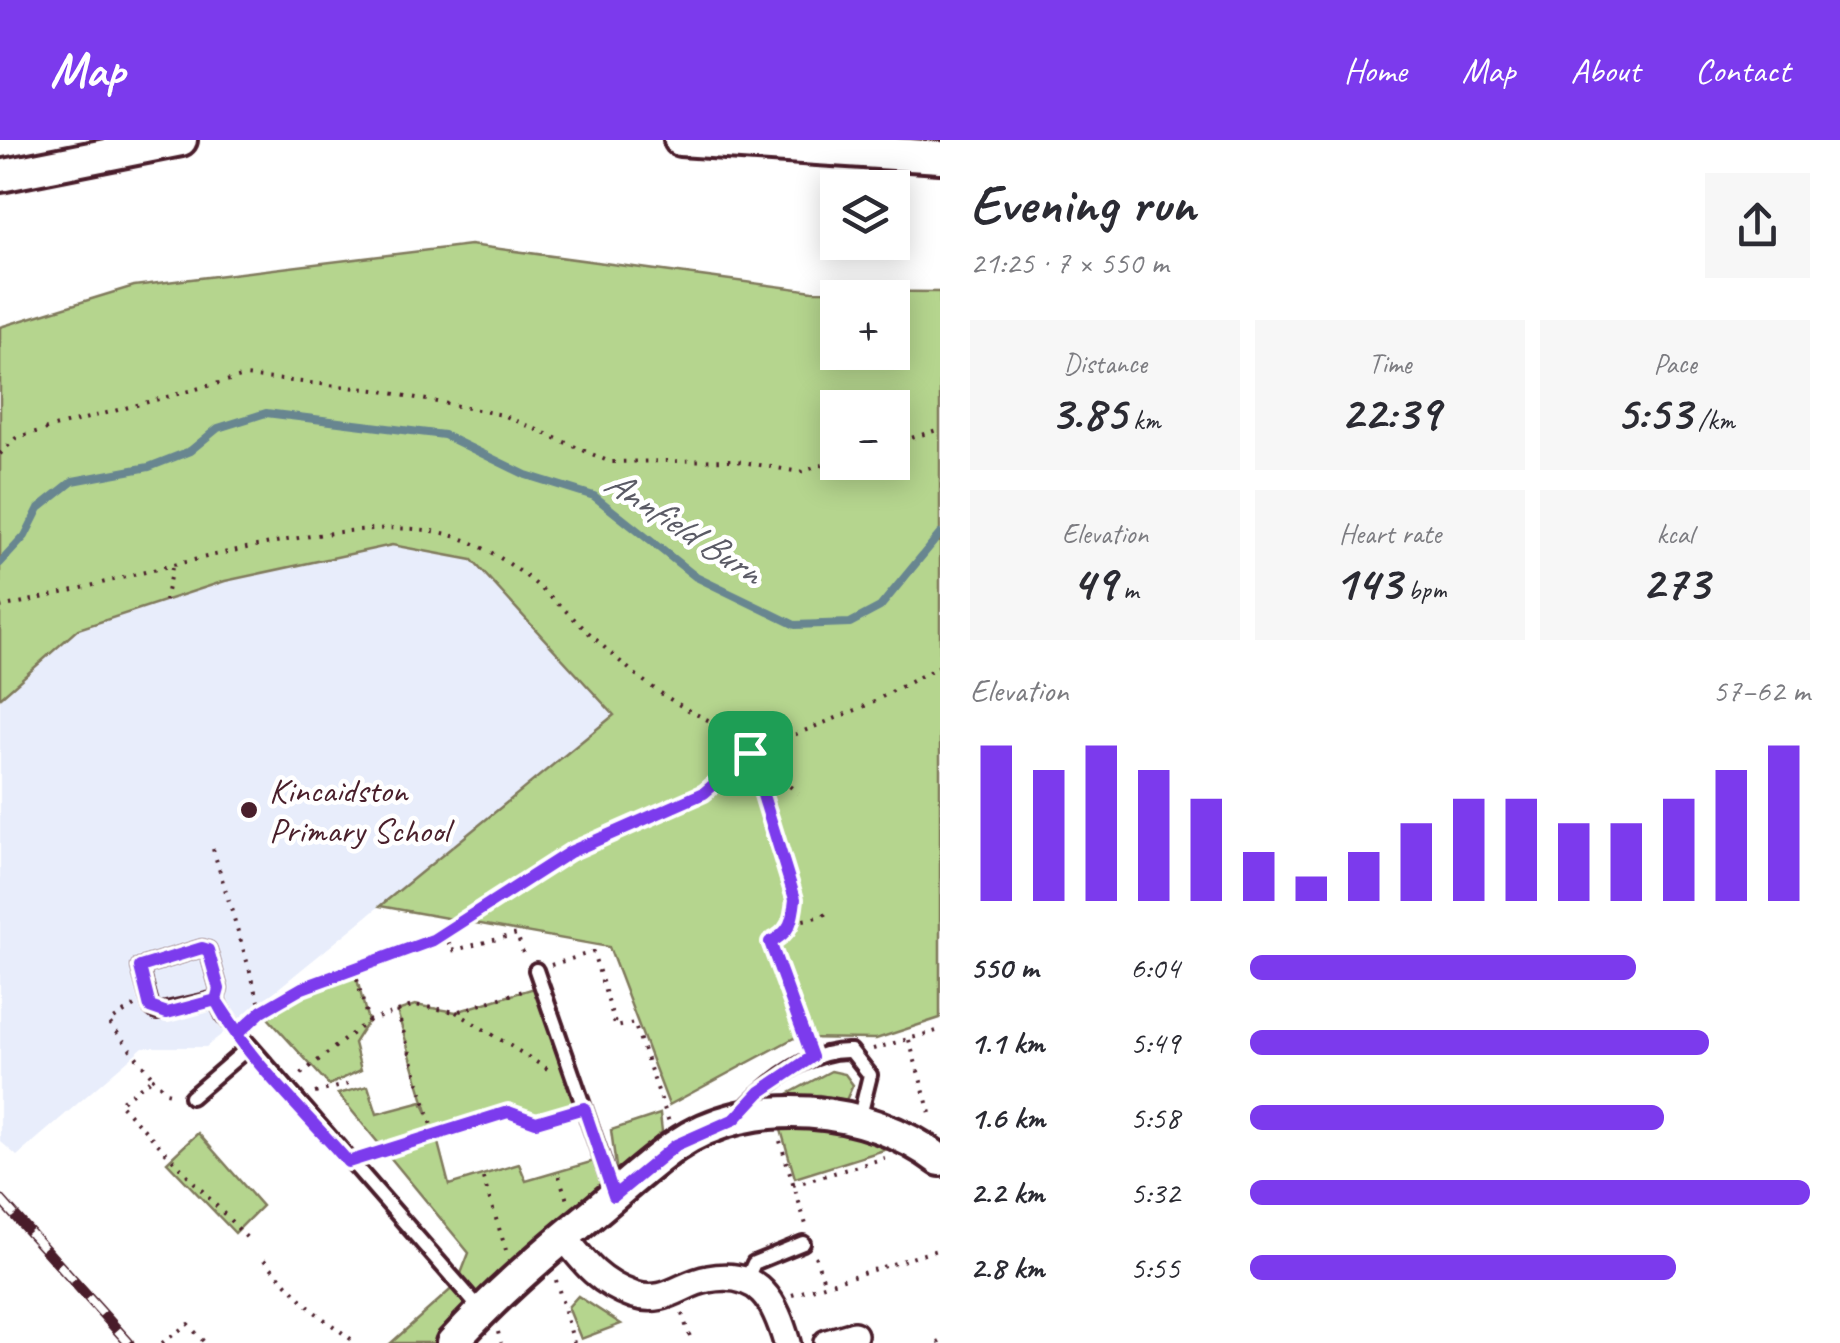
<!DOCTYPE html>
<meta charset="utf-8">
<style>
:root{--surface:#fff;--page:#f7f7f7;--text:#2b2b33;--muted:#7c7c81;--accent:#7c3aed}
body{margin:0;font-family:Caveat,sans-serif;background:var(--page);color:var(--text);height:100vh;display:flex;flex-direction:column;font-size:38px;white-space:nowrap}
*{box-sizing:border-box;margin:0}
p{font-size:32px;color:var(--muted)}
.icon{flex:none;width:55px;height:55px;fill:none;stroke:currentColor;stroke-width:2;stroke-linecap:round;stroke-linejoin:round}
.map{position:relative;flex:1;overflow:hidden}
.details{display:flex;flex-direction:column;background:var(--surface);width:900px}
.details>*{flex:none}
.buttons{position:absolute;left:820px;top:30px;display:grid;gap:20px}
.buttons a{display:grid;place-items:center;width:90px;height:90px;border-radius:0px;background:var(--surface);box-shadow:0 5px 25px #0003;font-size:50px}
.pin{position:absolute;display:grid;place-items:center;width:85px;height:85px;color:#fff;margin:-42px;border-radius:20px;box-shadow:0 5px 15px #0006}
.round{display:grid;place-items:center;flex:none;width:105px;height:105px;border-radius:0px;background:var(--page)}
.head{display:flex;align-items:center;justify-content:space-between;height:170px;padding:0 30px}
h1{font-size:55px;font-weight:700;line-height:75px}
.stats{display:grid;grid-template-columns:repeat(3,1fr);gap:15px;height:170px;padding:10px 30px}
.stats div{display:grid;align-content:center;border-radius:0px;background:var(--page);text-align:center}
.stats b{font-size:50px;font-weight:700}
.stats small{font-size:28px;font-weight:400}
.stats p{font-size:28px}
.chart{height:280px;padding:20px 30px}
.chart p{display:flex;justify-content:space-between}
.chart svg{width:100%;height:180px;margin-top:10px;stroke:var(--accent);stroke-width:6}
ul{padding:0 30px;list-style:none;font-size:32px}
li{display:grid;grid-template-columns:160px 120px 1fr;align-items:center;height:75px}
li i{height:25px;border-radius:12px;background:var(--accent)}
header{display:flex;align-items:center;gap:60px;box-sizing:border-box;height:140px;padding:0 50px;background:var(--accent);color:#fff}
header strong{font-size:48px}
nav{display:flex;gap:55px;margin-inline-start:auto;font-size:35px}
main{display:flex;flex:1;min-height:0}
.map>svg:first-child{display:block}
.built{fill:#e8edfb}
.green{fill:#b5d58e;stroke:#807a5c;stroke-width:2.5;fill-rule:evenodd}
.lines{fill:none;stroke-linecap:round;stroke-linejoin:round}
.stream{stroke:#678690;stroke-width:8}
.service-casing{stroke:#4a1f2b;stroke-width:20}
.minor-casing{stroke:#4a1f2b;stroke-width:32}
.tertiary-casing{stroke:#4a1f2b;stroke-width:38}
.path{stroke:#4a1f2b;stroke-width:4;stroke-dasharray:2.5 8;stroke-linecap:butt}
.service{stroke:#fff;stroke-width:12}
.minor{stroke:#fff;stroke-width:25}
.tertiary{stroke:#fff;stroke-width:30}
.rail-casing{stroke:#4a1f2b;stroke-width:11}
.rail{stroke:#fff;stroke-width:8;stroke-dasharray:22;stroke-linecap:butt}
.route-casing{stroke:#fff;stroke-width:20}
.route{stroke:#7c3aed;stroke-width:12}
.poi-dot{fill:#4a1f2b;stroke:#fff;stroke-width:4}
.labels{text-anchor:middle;stroke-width:9;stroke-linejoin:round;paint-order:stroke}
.poi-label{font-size:35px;fill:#4a1f2b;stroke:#fff;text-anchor:start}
.water-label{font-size:38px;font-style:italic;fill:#5b5b66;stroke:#fff}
</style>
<header>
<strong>Map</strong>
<nav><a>Home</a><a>Map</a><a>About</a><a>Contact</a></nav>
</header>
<main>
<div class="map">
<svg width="940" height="1203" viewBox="0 0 940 1203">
<rect width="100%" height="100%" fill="#fff"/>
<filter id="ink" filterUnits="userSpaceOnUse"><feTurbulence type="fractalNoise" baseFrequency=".01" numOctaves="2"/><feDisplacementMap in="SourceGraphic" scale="20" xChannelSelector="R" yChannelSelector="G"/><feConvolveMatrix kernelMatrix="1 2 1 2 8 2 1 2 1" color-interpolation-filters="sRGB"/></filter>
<g filter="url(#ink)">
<path class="built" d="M392 405 472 420 615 575 206 907H143L17 1016 0 1001V558L78 489 225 441Z"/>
<path class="green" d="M470 105 813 151 940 152V878L876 899 794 898 669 965 609 807 380 766 614 575 472 420 392 405 225 441 78 489 0 558V187L134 146ZM838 158H892V212H838ZM838 268H892V322H838Z
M354 828 368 881 354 903 361 930 329 945 268 878 285 858Z
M541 846 584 968 536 982 508 972 436 995 449 1045 519 1024 526 1041 601 1019 614 1056 452 1203H391L457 1144 469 1113 338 954 368 946 377 974 422 962 428 975 397 871 415 865 456 872Z
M831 931 845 934 853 945 846 960 819 955 782 957Z
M660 974 662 992 617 1034 611 990Z
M821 982 900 1005 795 1038 779 983Z
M198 993 262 1066 235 1093 167 1022Z
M578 1156 621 1184 581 1199 568 1167Z"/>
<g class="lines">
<path class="stream" d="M0 423 25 396 39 368 73 341 149 327 190 311 218 288 266 273 444 295 526 335 594 356 696 437 795 485 850 483 880 467 940 394"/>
<defs>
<path id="service" d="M536 830 614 1054
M216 859 157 872 151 867 140 827 202 808 208 810 219 849 216 859 224 876 481 1170
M191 957 249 907
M740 973C768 943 808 909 851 911L870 935 859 980
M745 1143 754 1123 803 1103"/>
<path id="minor" d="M564 1097C585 1124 601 1144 634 1155 666 1165 682 1143 708 1139 760 1129 775 1162 787 1203
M827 1203 854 1195"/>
<path id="tertiary" d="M680 0 940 17
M0 36 181 0
M452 1203C494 1156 543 1114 592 1074 619 1052 646 1026 675 1006 752 953 868 965 940 1020"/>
</defs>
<use href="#service" class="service-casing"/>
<use href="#minor" class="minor-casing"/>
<use href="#tertiary" class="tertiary-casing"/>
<path class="path" d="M892 304 940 289
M0 314 17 297 245 236 376 250 503 275 610 322 731 320 800 332 838 320
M165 461 172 428
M0 467C112 446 354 363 454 396 525 419 573 483 628 528 651 548 677 565 704 578 713 583 724 585 732 590 750 601 788 732 795 759 793 779 791 793 771 802L807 903
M749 613 798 653
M213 709 262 871
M793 782 823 776 829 770
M446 792 451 811 517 794 524 816
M551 825 593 812 616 887 634 883 669 982
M134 866 109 882 153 938 119 963 247 1098
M397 871 435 995
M456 872 549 930
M251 881 302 848 433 800 570 712 704 653 749 613 861 568 940 526
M368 881 415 865 456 872 526 850
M909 900 932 980
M873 909 940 890
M301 934 368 881 354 828
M152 937 166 952 175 954
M315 953 349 944
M780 1001 807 1088
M371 1015 508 972 536 982 567 973
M559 1036 567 1060
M483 1038 506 1110
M793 1045 885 1018
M815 1116 825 1144
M264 1120 312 1170 356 1203
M556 1140 574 1203
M792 1155 940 1109
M682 1174 692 1203
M498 1192 501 1203
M162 1203 188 1184 205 1203
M938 1203 940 1202"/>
<use href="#service" class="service"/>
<use href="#minor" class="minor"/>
<use href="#tertiary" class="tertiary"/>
<defs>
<path id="rail" d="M0 1059 129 1203"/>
</defs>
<use href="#rail" class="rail-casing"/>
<use href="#rail" class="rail"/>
</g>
</g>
<g class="lines" filter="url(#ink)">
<defs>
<path id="route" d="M750 613 704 653 570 712 433 800 302 848 262 871 238 893 216 860 167 873 150 867 140 827 202 808 208 810 219 849 216 860C241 913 302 969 341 1014L348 1022 508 972 536 982 584 968 614 1056 676 1005 735 979 760 952 812 917 770 802C791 793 793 779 795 759L750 613"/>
</defs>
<use href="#route" class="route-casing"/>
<use href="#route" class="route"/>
</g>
<circle class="poi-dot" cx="249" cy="670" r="10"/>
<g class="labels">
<g class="poi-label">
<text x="269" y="662">Kincaidston<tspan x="269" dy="40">Primary School</tspan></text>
</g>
<g class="water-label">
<text transform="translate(684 386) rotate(33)" y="13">Annfield Burn</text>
</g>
</g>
</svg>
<div class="buttons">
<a><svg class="icon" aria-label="layers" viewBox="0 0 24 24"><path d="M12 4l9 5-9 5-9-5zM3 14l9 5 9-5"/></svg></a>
<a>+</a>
<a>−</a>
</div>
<div class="pin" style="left:750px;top:613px;background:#1e9e55"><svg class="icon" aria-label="arrive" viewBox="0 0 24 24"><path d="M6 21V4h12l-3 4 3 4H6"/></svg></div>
</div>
<section class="details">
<div class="head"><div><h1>Evening run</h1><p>21:25 · 7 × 550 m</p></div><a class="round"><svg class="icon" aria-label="share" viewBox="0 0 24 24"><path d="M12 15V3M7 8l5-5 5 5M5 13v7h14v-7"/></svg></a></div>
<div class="stats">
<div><p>Distance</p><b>3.85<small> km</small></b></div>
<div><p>Time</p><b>22:39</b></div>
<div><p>Pace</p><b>5:53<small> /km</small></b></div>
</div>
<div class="stats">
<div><p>Elevation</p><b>49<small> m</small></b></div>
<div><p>Heart rate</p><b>143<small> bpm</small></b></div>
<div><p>kcal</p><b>273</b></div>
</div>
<div class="chart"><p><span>Elevation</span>57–62 m</p>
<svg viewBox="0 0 160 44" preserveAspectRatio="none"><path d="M5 44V6M15 44V12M25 44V6M35 44V12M45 44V19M55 44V32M65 44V38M75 44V32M85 44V25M95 44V19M105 44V19M115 44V25M125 44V25M135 44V19M145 44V12M155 44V6"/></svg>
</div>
<ul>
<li><b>550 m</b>6:04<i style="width:69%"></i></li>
<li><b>1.1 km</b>5:49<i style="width:82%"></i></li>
<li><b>1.6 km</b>5:58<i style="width:74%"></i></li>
<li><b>2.2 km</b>5:32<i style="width:100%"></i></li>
<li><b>2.8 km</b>5:55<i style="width:76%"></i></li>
</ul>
</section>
</main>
